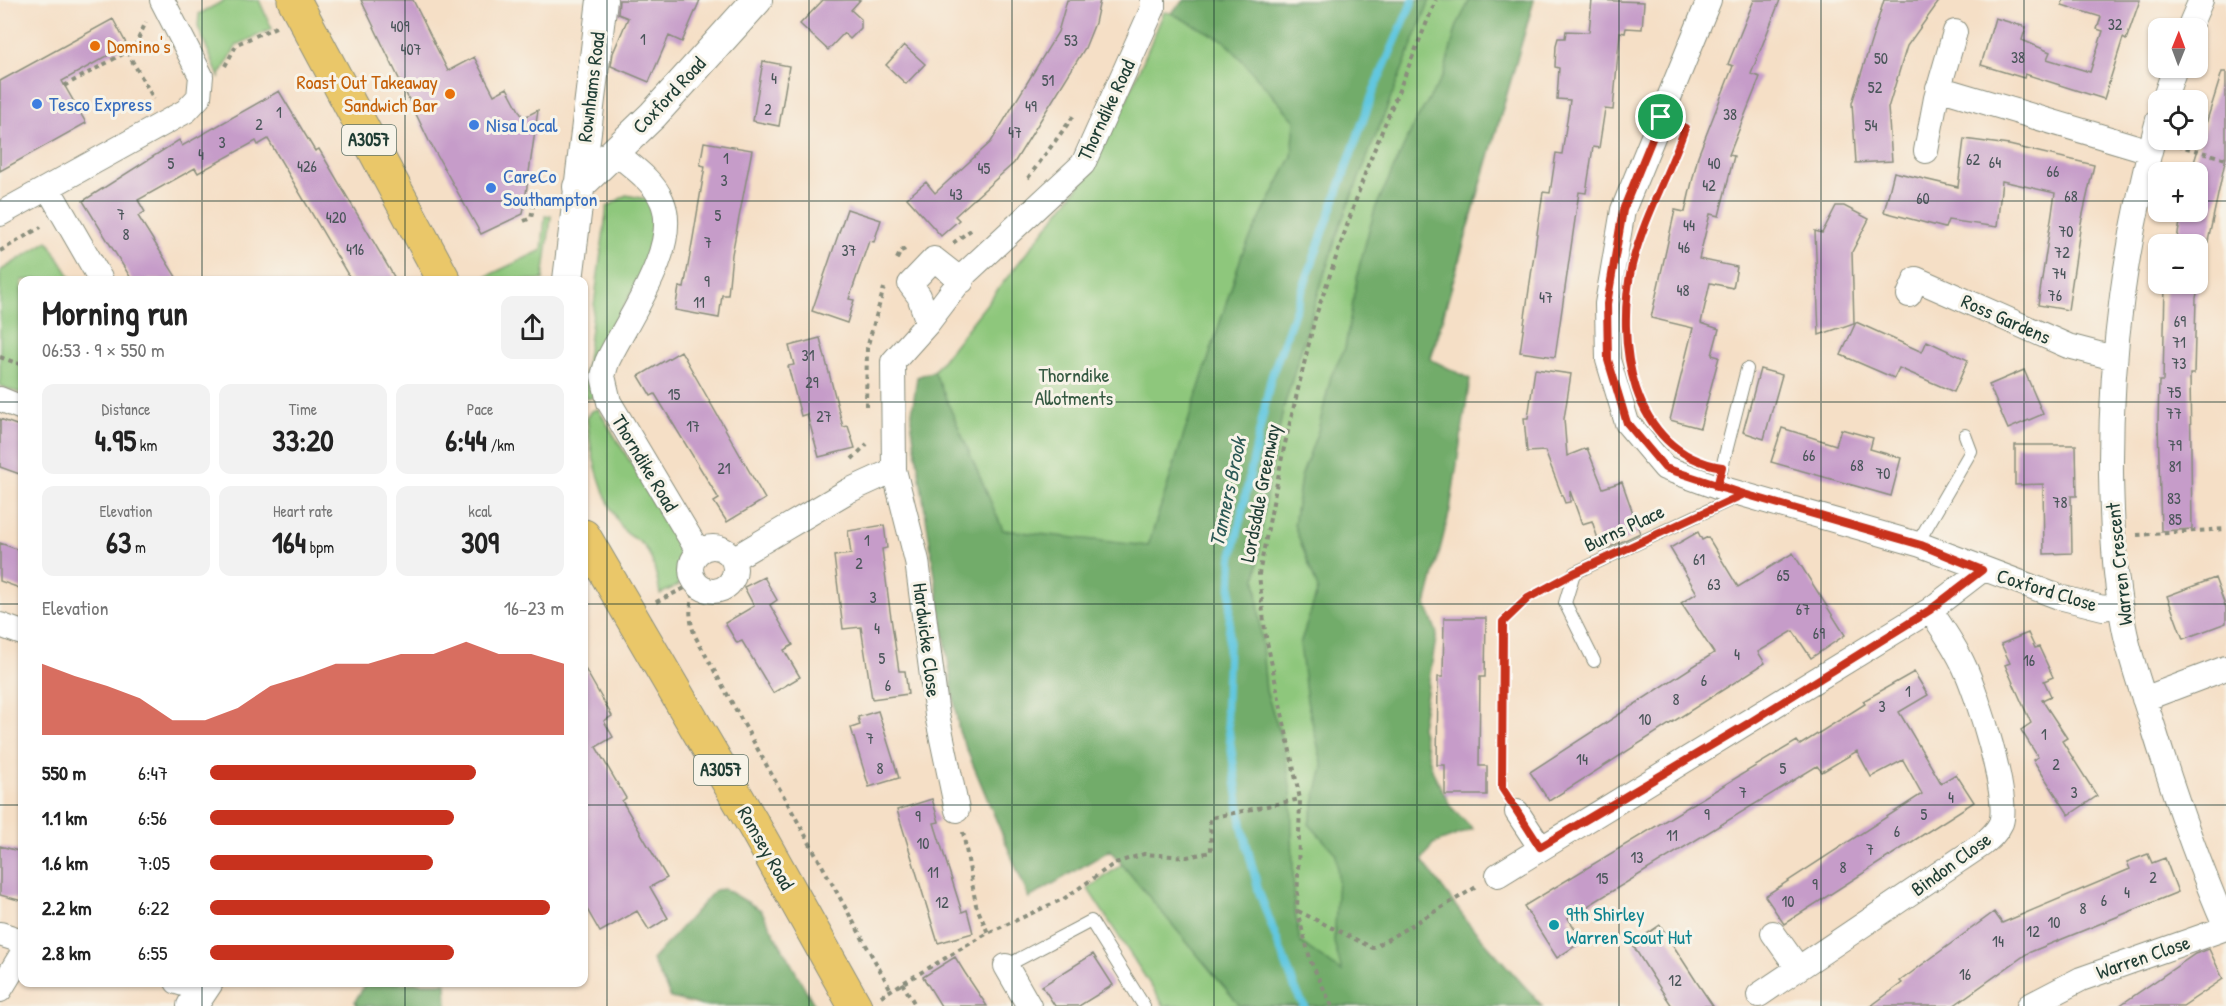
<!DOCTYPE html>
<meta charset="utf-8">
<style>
:root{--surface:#fff;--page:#f2f2f2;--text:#222;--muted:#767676;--accent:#c8321e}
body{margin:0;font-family:"Patrick Hand",sans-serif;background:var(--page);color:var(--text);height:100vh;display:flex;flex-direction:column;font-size:22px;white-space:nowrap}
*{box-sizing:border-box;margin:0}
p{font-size:20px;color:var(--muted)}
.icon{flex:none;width:33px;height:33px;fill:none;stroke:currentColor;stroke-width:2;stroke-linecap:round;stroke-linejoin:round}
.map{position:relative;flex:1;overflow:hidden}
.drawer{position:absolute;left:18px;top:276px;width:570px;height:711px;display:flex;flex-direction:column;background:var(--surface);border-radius:12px;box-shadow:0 2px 4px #0004}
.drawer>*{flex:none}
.needle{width:39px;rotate:1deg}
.fabs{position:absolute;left:2148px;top:18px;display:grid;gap:12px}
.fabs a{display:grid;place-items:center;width:60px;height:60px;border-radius:12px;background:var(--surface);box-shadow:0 2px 4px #0004;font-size:30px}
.pin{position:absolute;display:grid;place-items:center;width:51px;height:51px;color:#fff;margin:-26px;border:3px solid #fff;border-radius:50%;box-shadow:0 2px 6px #0007}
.round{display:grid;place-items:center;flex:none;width:63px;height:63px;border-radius:12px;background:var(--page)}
.head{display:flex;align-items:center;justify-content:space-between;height:102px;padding:0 24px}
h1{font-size:33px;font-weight:700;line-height:45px}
.figures{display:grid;grid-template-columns:repeat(3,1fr);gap:9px;height:102px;padding:6px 24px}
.figures div{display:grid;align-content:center;border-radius:12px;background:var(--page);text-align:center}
.figures b{font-size:30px;font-weight:700}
.figures small{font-size:16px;font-weight:400}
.figures p{font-size:16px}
.chart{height:168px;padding:12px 24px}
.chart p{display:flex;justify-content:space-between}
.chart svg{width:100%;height:108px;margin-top:6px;fill:var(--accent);opacity:.7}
ul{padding:0 24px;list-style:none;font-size:20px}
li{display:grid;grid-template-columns:96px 72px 1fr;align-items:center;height:45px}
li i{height:15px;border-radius:8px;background:var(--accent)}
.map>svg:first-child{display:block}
.green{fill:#8ec77b;stroke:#568258;stroke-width:1.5}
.forest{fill:#72ac6b;stroke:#487450;stroke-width:1.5}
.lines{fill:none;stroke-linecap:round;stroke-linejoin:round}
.stream{stroke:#62c7e0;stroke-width:8}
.building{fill:#c69cc9}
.service-casing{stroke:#8a8e7d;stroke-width:14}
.minor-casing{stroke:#8a8e7d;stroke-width:26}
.tertiary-casing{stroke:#8a8e7d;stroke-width:32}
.primary-casing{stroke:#8a8e7d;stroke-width:35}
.path{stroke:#8a8e7d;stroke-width:4;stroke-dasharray:4.5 4.5;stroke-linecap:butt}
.service{stroke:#fff;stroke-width:12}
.minor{stroke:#fff;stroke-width:24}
.tertiary{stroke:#fff;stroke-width:30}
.primary{stroke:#eac769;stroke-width:33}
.route-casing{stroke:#fff;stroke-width:12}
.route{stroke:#c8321e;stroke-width:8}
.grid{fill:none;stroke:#1f3d34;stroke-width:1.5;stroke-opacity:0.55}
.food-dot{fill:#e8710a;stroke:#f7f3e8;stroke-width:2}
.shop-dot{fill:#3f7fe0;stroke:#f7f3e8;stroke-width:2}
.culture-dot{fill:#0f9aa8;stroke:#f7f3e8;stroke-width:2}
.labels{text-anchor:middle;stroke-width:6;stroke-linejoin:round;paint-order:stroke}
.number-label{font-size:16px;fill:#495559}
.shield{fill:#f7f3e8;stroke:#60746a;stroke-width:1.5}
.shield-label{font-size:18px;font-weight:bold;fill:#1f3d34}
.food-label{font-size:20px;fill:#c56008;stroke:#f7f3e8;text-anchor:start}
.street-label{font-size:20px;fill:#1f3d34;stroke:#f7f3e8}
.shop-label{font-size:20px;fill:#366cbe;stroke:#f7f3e8;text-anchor:start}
.park-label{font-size:20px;fill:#355942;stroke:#f7f3e8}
.culture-label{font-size:20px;fill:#0d838f;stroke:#f7f3e8;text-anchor:start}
.water-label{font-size:21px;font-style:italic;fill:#2c5956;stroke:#f7f3e8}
</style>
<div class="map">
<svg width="2226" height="1006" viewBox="0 0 2226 1006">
<rect width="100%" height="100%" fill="#f7f3e8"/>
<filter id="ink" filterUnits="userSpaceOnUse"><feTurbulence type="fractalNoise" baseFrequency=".0167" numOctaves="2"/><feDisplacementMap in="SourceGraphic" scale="12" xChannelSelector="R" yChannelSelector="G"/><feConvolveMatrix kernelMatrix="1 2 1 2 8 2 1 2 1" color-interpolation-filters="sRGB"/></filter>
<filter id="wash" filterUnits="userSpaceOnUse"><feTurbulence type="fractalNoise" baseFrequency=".008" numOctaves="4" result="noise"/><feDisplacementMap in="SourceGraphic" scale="24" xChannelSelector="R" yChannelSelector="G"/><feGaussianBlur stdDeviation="1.35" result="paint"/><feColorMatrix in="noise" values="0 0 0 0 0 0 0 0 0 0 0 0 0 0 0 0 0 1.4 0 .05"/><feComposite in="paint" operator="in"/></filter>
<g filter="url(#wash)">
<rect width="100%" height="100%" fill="#f5dfc6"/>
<path class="green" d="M225 0H259L272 29 237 45 219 77 198 27 199 14Z
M1185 0H1534L1408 439 1392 821 1468 923 1542 1006H1164L1088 889 1122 864 1110 850 1029 898 959 731 930 531 917 377 934 371 1089 173 1126 101 1164 12 1171 13Z
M626 195 646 199 653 205C658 265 624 301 599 351 593 364 595 383 595 397L586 399 585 373 607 207Z
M545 216H551L543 280H479L542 250Z
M48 241 72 280H22V394L0 386V271Z
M598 409 678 540 681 550 679 585 660 594C657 579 654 559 644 546 638 539 627 536 622 528 602 497 590 454 587 418L592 411Z"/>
<path class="forest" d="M1185 0H1430L1341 223 1315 303 1283 410 1266 496 1256 579 1266 691 1284 746 1291 793 1294 906 1300 942 1342 972 1334 942 1338 879 1336 854 1309 824 1323 767 1307 701 1300 644 1318 589 1294 525 1301 477 1318 431 1331 376 1345 348 1359 267 1375 209 1414 124 1444 74 1457 25 1470 0H1534L1430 359 1470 379 1450 510 1426 605 1437 633 1421 727 1433 772 1451 807 1473 829 1433 844 1422 860 1468 923 1542 1006H1240L1110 850 1029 898 959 731 911 420 917 377 934 371 1003 530 1148 546 1242 254 1292 156 1295 121 1225 41 1171 13Z
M725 889 761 910 815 1006H703L671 998 652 960 715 890Z
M366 983H446L447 1006H357L355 1001Z"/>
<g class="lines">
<path class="stream" d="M1304 1006 1296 991 1259 892 1242 827 1226 710 1232 558 1271 378 1374 90 1413 0"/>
</g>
<g id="blocks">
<path class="building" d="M361 0H413L448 71 474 57 494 95 507 88 523 118 538 110 523 214 481 234 429 141Z
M619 0H700L682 42 669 36 649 82 611 66 613 53 628 18 618 14Z
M823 0H860L851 10 861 19V28L850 39 844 33 828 50 800 24Z
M1067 0H1100L1095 23 1085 48 1014 163 955 216 959 220 941 236 907 198 926 182 935 193 991 142 1058 32Z
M1592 0 1644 2 1642 29 1626 28 1625 33 1620 32 1613 110 1605 109 1599 148 1593 147 1586 193 1579 192 1555 357 1520 352 1543 192 1550 193 1556 153 1562 154 1570 100 1557 99 1559 68 1555 67 1556 45 1558 38H1565L1566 31 1589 32Z
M1754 0H1780L1751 74 1760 77 1729 155 1734 156 1719 216 1710 214 1699 259 1737 267 1733 288 1710 283 1701 323 1719 329 1712 355 1719 357 1700 428 1670 420 1693 328 1651 318 1675 210 1685 212 1698 156 1733 66 1728 64Z
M1884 0H1940L1907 46 1888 108 1892 161 1856 163 1852 103Z
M2063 0H2140L2126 40 2123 38 2104 99 2025 74 2024 78 1981 65 1995 18 2026 27 2022 40 2050 52 2047 59 2090 72 2103 31 2097 29 2101 17 2062 5Z
M113 19 127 45 62 81 86 123 0 171V81Z
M904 45 925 64 906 84 886 65Z
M763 61 789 66 779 126 753 121Z
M2222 72H2226V157L2196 298 2194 374H2190L2192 529 2161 531 2158 423 2159 381H2163L2165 284H2198V244H2176L2182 212H2198V172H2191Z
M279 91 315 151 319 149 396 280H351L268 139 258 145 256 141 198 173 195 168 138 200 145 212 138 216 178 280H132L83 201 179 140 182 146Z
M1964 139 2009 145 2094 165 2081 223 2068 310 2038 305 2055 193 2002 181 1997 227 1948 220 1945 228 1884 212 1894 172 1958 187Z
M704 142 752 150 732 254 728 295H722L719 318 675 310 679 287 684 288 693 238 705 166 700 165Z
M1836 206H1844L1869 219 1852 252 1854 323 1819 335 1815 231 1822 233Z
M847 209 881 220 874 242 869 241 849 299 854 300 847 323 812 311Z
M1856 322 1922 352 1927 341 1968 360 1954 392 1899 368 1894 378 1841 355Z
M820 338 843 427 848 426 855 448 819 457 807 414 801 416 788 366 794 365 789 346Z
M681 351 765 499 727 522 714 502 719 499 655 394 651 396 639 376Z
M1535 369 1571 374 1564 419 1567 456 1587 448 1603 488 1622 482 1640 533 1602 551 1592 521 1582 524 1570 491V502L1565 503 1545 451 1527 452 1524 418H1528Z
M1760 369 1782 375 1764 439 1743 432Z
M2024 370 2043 414 2008 429 1989 385Z
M0 419 22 427V475L0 467Z
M1782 428 1836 445 1841 429 1873 438 1870 449 1901 458 1891 496 1771 462Z
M2015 445H2076L2077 496H2071L2072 553 2044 554 2043 484 2015 485Z
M884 525 887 548 882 549 890 611 899 671H905L908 694 872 699 861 627 843 629 834 556 851 554 848 531Z
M1698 532 1702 540 1708 537 1738 587 1793 553 1845 635 1811 658 1793 631 1758 652 1765 663 1549 801 1530 772 1714 653 1681 603 1697 593 1670 548Z
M0 543 22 551V589L0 581Z
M764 577 777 600 770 605 793 645 784 650 800 677 773 693 742 641 737 643 725 623 754 606 744 587Z
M2215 578 2226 608V623L2183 639 2167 596Z
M1444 618H1486L1485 677H1480L1479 766H1487V795H1445V765H1437L1438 677H1443Z
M2028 633 2035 648 2039 647 2053 677 2044 681 2051 696 2042 700 2067 738 2062 741 2097 796 2069 815 2033 760 2038 757 2021 730 2031 723 2005 665 2010 663 2001 644Z
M584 667 612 716 604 721 613 737 596 747 626 798 622 801 667 878 650 887 668 918 649 930 637 911 600 932 584 904Z
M1914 672 1928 695 1899 712 1941 783 1956 774 1974 802 1784 924 1765 896 1922 794 1903 760 1871 777 1857 751 1822 772 1817 766 1568 918 1583 941 1557 958 1524 906 1797 741 1800 745 1865 704 1863 701Z
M878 711 899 778 869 787 851 728 860 725 858 717Z
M932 799 939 822 934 823 962 912 967 910 973 933 938 943 897 810Z
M0 846 22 852V901L0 895Z
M2148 854 2152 863 2165 858 2178 892 2028 953 1953 1006H1871L1902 983 1900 981 1994 912 2002 923 2130 869 2127 862Z
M1660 925 1698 984 1713 1006H1672L1652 976 1632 944Z
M2209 949 2223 979 2183 1006H2119L2195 954Z
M1093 954 1113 985 1079 1006H1055L1042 986Z
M955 957 965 973 987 1006H941L923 977Z"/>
</g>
</g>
<g filter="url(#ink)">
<use href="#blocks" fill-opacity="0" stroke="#8a8e7d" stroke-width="1.5"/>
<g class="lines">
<defs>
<path id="service" d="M1717 487 1747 369
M1917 544 1971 451 1965 435
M1594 661 1565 603 1574 573 1741 495
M1006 966 1091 921 1144 1006"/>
<path id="minor" d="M1709 0 1623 210 1607 304 1608 360 1627 423 1665 468 1717 487 1921 545 2059 597 2103 608 2120 605
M2189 28 2201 0
M1938 88 2150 151
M2164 100 2175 68
M2158 120C2126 238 2110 351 2111 474 2112 525 2114 577 2124 627 2130 659 2142 691 2152 723 2173 792 2197 861 2226 927
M1926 151 1936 98 1955 32
M615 152C631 166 654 181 662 201 682 246 625 323 607 362L603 376 609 402 698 551
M48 188 101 280
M0 214 186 111 199 97 201 76 162 0
M1909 295 1916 279 2068 346 2114 358
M928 323 919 296 910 284 934 259 962 281
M0 399 22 408
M894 470 917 561 937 715 957 810
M691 569a22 22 0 1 1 44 0a22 22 0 1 1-44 0Z
M733 559 848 491 894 470 893 362 928 323 966 273 1083 164 1153 8V0
M0 625 22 633
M2144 699 2226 668
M1517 812 1540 847
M1498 875 1930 610 1982 570
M1773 933 1798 968
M0 934 22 941
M1006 966 1029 1006
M177 982 203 990
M0 990 22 954
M1759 995 1983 844C1990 838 1997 832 2001 823 2010 796 1977 693 1964 666 1955 646 1942 628 1930 610
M2029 1006 2081 979 2226 928"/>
<path id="tertiary" d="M578 187 653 115 757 0
M568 280 602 0
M192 1006 208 982"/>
<path id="primary" d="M294 0 444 280
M584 536 754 826 855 1006"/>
</defs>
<use href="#service" class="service-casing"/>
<use href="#minor" class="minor-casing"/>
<use href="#tertiary" class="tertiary-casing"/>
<use href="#primary" class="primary-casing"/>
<path class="path" d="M127 52 154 99
M225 66 237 44 276 27
M64 86 134 48 146 22
M2177 145 2226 159
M1028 178 1075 114
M524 221 531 218 534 202 549 203
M953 243 971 230
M0 251 41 227
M897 259 901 251 908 248
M0 357 22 365
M866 406 867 348 884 288
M852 459 867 444
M2137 535 2226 529
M697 585C689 603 688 617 695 636L891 990
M656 602 695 583
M1504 791 1503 622 1528 598 1550 586
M963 832 976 905 988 933
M1298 911 1373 948 1478 886
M902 983 916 1006
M881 996 988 933 1065 898 1115 863 1144 854 1187 857 1211 852 1210 818 1300 799
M1332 1006 1311 962 1297 911 1300 799 1265 632 1259 574 1283 452 1315 318 1368 165 1436 0"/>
<use href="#service" class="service"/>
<use href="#minor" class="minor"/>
<use href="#tertiary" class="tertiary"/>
<use href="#primary" class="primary"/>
</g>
</g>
<g class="lines" filter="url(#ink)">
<defs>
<path id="route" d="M1661 117 1623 210 1607 304 1608 360 1627 423 1665 468 1744 494 1574 573 1528 598 1503 622 1502 788 1540 847 1749 723 1930 610 1982 570 1921 545 1744 494 1717 487 1722 467C1630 452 1615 341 1632 265 1644 217 1669 174 1685 128L1661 117"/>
</defs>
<use href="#route" class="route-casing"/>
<use href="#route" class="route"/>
</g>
<path class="grid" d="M202 0V280M405 0V280M607 0V1006M809 0V1006M1012 0V1006M1214 0V1006M1417 0V1006M1619 0V1006M1821 0V1006M2024 0V1006M0 201H2158M2198 201H2226M0 402H22M584 402H2226M0 604H22M584 604H2226M0 805H22M584 805H2226M202 982V1006M405 982V1006"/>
<g class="food-dot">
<circle cx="95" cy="46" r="6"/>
<circle cx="450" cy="94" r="6"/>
</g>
<g class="shop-dot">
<circle cx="37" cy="104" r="6"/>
<circle cx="474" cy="125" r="6"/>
<circle cx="491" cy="188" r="6"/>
</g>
<circle class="culture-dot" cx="1554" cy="925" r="6"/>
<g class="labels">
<g class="number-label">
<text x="2115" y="30">32</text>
<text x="400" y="32">409</text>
<text x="643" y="45">1</text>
<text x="1071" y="46">53</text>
<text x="411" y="55">407</text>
<text x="2018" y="63">38</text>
<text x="1881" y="64">50</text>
<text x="774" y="84">4</text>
<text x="1048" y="86">51</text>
<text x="1875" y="93">52</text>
<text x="1031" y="112">49</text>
<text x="768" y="115">2</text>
<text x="279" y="118">1</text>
<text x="1730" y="120">38</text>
<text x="259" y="130">2</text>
<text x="1871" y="131">54</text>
<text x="1015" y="138">47</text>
<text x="222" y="148">3</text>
<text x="201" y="160">4</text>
<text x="726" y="164">1</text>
<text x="1973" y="165">62</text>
<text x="1995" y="168">64</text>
<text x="171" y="169">5</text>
<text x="1714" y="169">40</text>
<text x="307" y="172">426</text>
<text x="984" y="174">45</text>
<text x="2053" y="177">66</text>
<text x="724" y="186">3</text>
<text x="1709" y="191">42</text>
<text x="956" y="200">43</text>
<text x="2071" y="202">68</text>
<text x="1923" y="204">60</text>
<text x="121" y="220">7</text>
<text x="718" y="221">5</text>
<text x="336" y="223">420</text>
<text x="1689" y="231">44</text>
<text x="2066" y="237">70</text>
<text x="126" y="240">8</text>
<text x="708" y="248">7</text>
<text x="1684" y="253">46</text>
<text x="355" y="255">416</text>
<text x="849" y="256">37</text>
<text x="2062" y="258">72</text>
<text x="2059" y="279">74</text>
<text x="707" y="287">9</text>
<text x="1683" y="296">48</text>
<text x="2055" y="301">76</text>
<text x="1546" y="303">47</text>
<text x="699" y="308">11</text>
<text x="2180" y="327">69</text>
<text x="2179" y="348">71</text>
<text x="808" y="361">31</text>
<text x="2179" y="369">73</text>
<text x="812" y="388">29</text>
<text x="2174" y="398">75</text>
<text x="674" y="400">15</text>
<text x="2174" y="419">77</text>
<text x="824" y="422">27</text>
<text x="693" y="432">17</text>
<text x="2175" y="451">79</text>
<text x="1809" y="461">66</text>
<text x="1857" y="471">68</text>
<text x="2175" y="472">81</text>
<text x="724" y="474">21</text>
<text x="1883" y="479">70</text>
<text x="2174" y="504">83</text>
<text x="2060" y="508">78</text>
<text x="2175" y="525">85</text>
<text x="867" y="546">1</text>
<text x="1699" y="565">61</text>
<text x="859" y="569">2</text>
<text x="1783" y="581">65</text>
<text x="1714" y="590">63</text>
<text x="873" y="603">3</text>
<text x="1803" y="615">67</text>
<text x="877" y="634">4</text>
<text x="1819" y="639">69</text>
<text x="1737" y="660">4</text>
<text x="882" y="664">5</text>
<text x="2029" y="666">16</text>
<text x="1704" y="686">6</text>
<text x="888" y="691">6</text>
<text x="1908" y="697">1</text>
<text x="1676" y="705">8</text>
<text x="1882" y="712">3</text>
<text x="1645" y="725">10</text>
<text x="2044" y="740">1</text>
<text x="870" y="744">7</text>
<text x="1582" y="765">14</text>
<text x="2056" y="770">2</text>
<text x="880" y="774">8</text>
<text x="1783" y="774">5</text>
<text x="1743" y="798">7</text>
<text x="2074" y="798">3</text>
<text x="1951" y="803">4</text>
<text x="1707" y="820">9</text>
<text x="1924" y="820">5</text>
<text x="918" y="822">9</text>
<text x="1897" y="837">6</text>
<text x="1672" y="841">11</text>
<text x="923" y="849">10</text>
<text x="1870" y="855">7</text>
<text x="1637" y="863">13</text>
<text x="1843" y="873">8</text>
<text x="933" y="878">11</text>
<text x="2153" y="883">2</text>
<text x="1602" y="884">15</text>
<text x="1815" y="890">9</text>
<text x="2127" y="898">4</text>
<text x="2104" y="906">6</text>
<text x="1788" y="907">10</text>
<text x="942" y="908">12</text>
<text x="2083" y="914">8</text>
<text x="2054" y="928">10</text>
<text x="2033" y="937">12</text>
<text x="1998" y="947">14</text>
<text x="1965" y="980">16</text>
<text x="1675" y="986">12</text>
</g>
<g class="shield">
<rect x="342" y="125" width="54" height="30" rx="4.5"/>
<rect x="694" y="755" width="54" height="30" rx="4.5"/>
</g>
<g class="shield-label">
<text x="369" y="146">A3057</text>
<text x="721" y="776">A3057</text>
</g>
<g class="food-label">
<text x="107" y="53">Domino's</text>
<text x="438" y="89" text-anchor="end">Roast Out Takeaway<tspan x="438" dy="23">Sandwich Bar</tspan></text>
</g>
<g class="street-label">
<text transform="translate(591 87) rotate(-83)" y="7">Rownhams Road</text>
<text transform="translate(669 95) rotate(-47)" y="7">Coxford Road</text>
<text transform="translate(1106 110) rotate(-65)" y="7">Thorndike Road</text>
<text transform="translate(2006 319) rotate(24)" y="7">Ross Gardens</text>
<text transform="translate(645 463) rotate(59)" y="7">Thorndike Road</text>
<text transform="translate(1260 493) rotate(-79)" y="7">Lordsdale Greenway</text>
<text transform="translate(1624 528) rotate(-25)" y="7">Burns Place</text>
<text transform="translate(2119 564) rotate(-96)" y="7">Warren Crescent</text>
<text transform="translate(2047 590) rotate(17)" y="7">Coxford Close</text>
<text transform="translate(927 640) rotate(83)" y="7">Hardwicke Close</text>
<text transform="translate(766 848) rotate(60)" y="7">Romsey Road</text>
<text transform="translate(1951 864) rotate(-36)" y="7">Bindon Close</text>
<text transform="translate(2143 957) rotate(-19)" y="7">Warren Close</text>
</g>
<g class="shop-label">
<text x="49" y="111">Tesco Express</text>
<text x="486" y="132">Nisa Local</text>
<text x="503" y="183">CareCo<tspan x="503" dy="23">Southampton</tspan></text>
</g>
<g class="park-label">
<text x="1074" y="382">Thorndike<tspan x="1074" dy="23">Allotments</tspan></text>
</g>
<g class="culture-label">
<text x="1566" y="921">9th Shirley<tspan x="1566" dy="23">Warren Scout Hut</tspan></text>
</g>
<g class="water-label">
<text transform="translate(1228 492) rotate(-78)" y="7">Tanners Brook</text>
</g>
</g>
</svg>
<div class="fabs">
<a><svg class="needle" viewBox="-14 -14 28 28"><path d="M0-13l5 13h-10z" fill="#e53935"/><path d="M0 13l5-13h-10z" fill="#767676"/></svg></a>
<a><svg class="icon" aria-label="locate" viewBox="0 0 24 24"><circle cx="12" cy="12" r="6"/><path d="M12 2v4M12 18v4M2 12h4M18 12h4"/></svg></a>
<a>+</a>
<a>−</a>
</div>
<div class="pin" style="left:1661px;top:117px;background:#1e9e55"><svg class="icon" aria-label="arrive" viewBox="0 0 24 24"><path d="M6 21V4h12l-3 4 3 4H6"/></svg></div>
<section class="drawer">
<div class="head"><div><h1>Morning run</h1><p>06:53 · 9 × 550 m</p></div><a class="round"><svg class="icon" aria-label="share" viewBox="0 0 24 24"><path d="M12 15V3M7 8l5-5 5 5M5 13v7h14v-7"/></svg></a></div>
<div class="figures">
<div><p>Distance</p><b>4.95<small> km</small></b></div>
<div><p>Time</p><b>33:20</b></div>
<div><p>Pace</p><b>6:44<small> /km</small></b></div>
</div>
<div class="figures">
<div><p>Elevation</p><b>63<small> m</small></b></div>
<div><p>Heart rate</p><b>164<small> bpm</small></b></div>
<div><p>kcal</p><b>309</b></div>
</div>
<div class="chart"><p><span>Elevation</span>16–23 m</p>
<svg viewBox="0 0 160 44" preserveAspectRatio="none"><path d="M0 44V15L10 20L20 24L30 29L40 38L50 38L60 33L70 24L80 20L90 15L100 15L110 11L120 11L130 6L140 11L150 11L160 15V44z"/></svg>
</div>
<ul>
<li><b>550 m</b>6:47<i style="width:75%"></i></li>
<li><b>1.1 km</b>6:56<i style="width:69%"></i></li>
<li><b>1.6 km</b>7:05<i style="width:63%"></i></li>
<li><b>2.2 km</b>6:22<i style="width:96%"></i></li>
<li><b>2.8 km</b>6:55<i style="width:69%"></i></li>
</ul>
</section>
</div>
